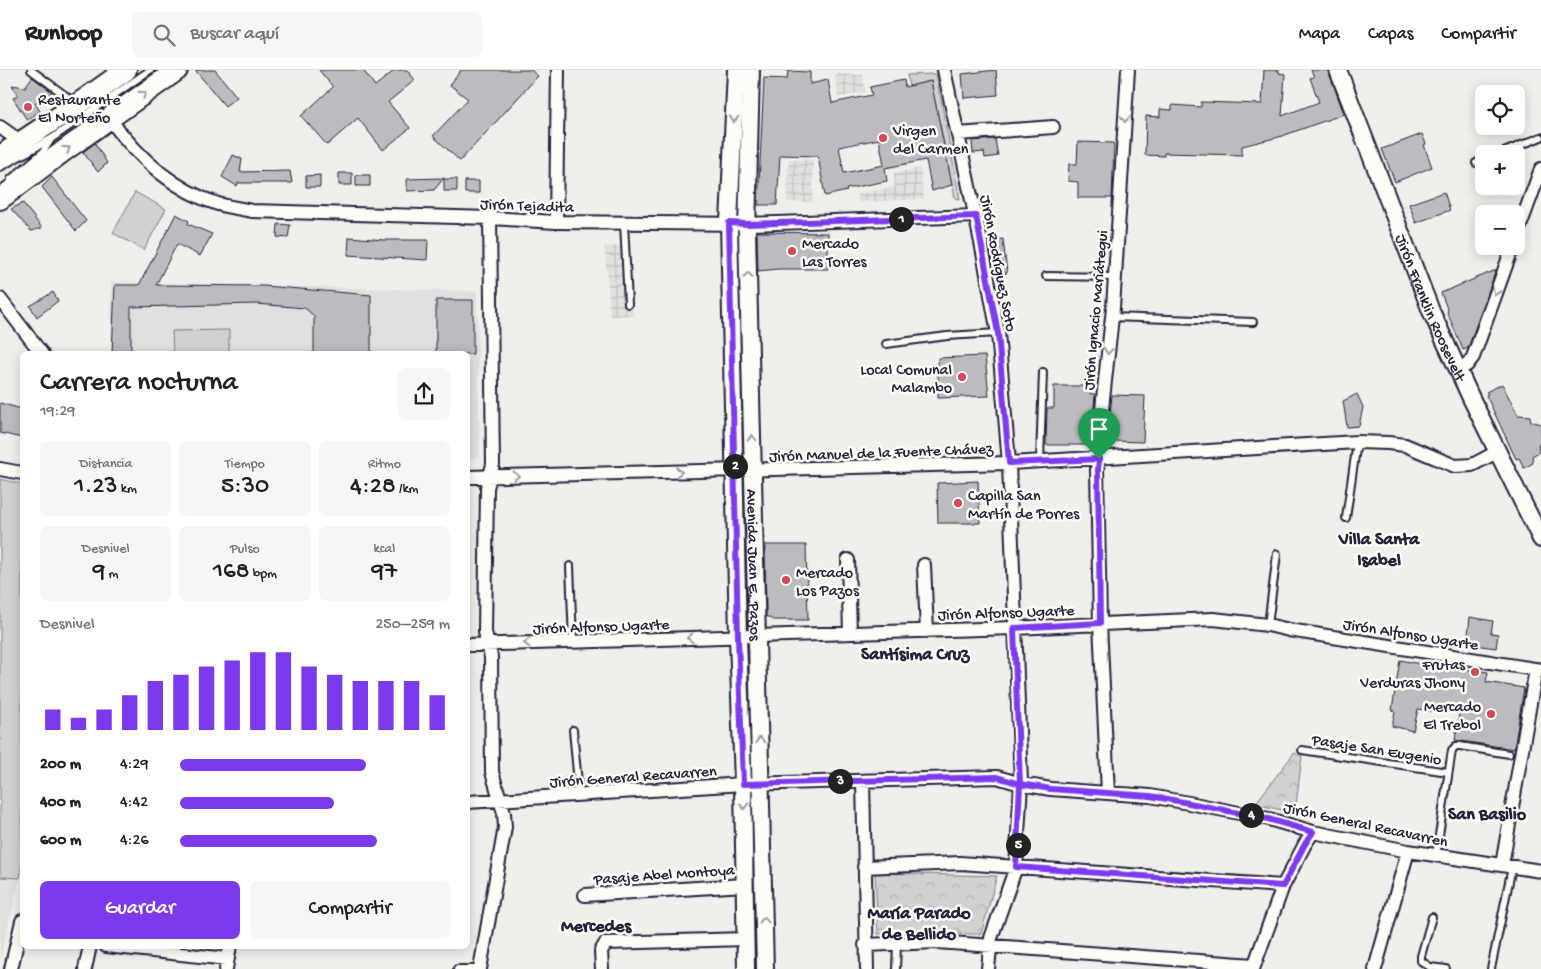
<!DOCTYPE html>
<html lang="es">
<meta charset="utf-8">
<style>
:root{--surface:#fff;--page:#f6f6f6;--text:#202124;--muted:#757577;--line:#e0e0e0;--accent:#7c3aed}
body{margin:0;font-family:"Gochi Hand",sans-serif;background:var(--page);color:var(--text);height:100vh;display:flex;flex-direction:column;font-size:19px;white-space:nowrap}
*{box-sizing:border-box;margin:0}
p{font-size:16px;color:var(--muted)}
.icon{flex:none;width:28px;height:28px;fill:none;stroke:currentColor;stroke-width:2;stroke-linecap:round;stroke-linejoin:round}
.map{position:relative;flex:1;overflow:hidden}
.details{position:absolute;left:20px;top:281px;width:450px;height:598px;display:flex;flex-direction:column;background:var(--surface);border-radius:8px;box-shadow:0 2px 12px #0003}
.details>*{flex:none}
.fabs{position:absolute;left:1475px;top:15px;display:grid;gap:10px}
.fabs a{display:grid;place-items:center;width:50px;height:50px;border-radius:8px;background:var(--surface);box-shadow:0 2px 12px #0003;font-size:25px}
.pin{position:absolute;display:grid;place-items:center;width:42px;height:42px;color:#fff;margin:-51px -21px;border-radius:50% 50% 50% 0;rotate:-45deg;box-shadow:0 0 5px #0007}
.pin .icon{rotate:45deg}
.km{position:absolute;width:25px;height:25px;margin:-12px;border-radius:50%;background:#222;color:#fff;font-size:14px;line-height:25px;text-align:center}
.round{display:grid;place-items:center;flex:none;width:52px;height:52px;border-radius:8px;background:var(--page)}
.overview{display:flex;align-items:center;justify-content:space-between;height:85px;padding:0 20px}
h1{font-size:28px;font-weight:600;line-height:38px}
.metrics{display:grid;grid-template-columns:repeat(3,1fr);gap:8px;height:85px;padding:5px 20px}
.metrics div{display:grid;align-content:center;border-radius:8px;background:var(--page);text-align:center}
.metrics b{font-size:25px;font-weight:600}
.metrics small{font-size:14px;font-weight:400}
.metrics p{font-size:14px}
.chart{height:140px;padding:10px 20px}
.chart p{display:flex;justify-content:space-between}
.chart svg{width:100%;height:90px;margin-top:5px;stroke:var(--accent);stroke-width:6}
.cta{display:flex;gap:10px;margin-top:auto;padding:10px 20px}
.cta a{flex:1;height:58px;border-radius:8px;background:var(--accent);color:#fff;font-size:20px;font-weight:600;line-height:58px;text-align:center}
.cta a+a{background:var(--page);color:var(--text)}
ul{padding:0 20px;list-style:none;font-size:16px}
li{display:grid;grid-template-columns:80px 60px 1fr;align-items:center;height:38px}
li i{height:12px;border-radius:6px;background:var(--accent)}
header{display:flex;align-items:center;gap:30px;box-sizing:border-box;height:70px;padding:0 25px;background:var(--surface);border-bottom:1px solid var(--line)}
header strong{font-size:24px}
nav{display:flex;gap:28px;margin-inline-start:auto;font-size:18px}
.search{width:350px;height:45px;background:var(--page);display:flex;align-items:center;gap:12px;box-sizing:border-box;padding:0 18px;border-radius:8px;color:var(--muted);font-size:19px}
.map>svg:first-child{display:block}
.built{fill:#e0e0df}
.industrial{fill:url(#industrial-grid)}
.grass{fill:#d2d1d1;stroke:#7a7a86}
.forest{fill:url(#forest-crowns);stroke:#7a7a86}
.building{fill:#bcbcc0;stroke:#22223b;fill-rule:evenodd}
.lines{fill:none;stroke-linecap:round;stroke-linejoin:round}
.service-casing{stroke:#22223b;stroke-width:10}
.minor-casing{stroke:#22223b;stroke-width:16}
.tertiary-casing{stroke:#22223b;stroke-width:20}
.primary-casing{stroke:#22223b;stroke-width:24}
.service{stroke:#fdfcf7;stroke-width:6}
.minor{stroke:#fdfcf7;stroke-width:12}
.tertiary{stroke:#fdfcf7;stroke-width:16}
.primary{stroke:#fdfcf7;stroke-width:20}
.oneway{stroke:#9a9aa2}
.route-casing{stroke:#fff;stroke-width:10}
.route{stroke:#7c3aed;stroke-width:6}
.poi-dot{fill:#d1495b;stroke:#fdfcf7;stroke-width:2}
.labels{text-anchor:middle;stroke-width:5;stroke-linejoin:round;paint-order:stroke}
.poi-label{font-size:16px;fill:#22223b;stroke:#fdfcf7;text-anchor:start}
.street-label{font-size:16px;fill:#22223b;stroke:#fdfcf7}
.neighbourhood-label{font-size:18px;font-weight:bold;fill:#22223b;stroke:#fdfcf7}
</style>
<header>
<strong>Runloop</strong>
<div class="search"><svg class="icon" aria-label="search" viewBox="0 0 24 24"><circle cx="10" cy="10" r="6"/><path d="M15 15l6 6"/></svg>Buscar aquí</div>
<nav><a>Mapa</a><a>Capas</a><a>Compartir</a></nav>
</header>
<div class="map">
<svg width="1541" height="899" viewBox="0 0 1541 899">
<defs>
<pattern id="industrial-grid" width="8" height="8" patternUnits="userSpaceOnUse" patternTransform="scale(1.25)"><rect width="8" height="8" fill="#e0e0df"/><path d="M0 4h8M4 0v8" fill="none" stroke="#c0c0c0"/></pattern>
<pattern id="forest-crowns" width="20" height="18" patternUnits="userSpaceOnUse" patternTransform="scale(1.25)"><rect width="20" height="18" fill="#d2d1d1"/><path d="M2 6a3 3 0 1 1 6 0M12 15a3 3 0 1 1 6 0" fill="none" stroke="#b4b3b4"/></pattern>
</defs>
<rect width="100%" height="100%" fill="#f0efec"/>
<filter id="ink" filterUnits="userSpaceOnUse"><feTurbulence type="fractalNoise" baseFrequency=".02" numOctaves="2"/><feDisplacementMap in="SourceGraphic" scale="10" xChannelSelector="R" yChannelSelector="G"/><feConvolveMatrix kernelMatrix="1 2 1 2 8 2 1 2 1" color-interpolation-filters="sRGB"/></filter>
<g filter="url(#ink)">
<path class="built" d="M111 212 477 221 480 385 471 389H468V284H111Z
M0 807 20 808 0 888Z"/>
<path class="industrial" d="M835 4 863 5 865 22 838 27Z
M789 89 813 90V132H787Z
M920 98 924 129 858 132 857 124 895 117 894 103Z
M628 175 633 245 610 246 605 177Z"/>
<path class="grass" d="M936 4 960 129 955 128 931 11 909 16 907 5Z
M135 122 166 139 144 180 113 163Z
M229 260V284H173L172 261Z
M0 409 22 414V795L20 808 0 807Z"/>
<path class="forest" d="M1294 683 1302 686 1295 743 1255 734Z
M875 803 997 806 981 864H878Z"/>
<path class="building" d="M195 0H215L237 27 225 36Z
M319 0H363L375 16 395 0H407L415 10 388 32 410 58 383 80 358 48 327 75 301 46 333 17Z
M461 0H531L538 6 460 91 433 66 468 29 450 15Z
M996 0 998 25 964 28 962 4Z
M1264 0H1279V3L1285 4 1282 46 1319 32 1310 8 1314 7 1311 0H1328L1344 44 1279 67 1242 76V85L1164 83V86L1145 85 1146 46 1160 47V39L1172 40V35L1201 37V32L1262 34Z
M788 1 810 2V14L828 10 832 33 872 25 870 17 904 10 905 17 931 11 952 115 932 121 926 90 885 98 887 111 846 119 847 121 825 126 818 86 780 85 777 135H758L764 8 787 9ZM879 69 884 95 844 103 839 77Z
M32 7 52 22 35 33 40 41 27 50 13 28 18 25 12 15 25 17Z
M1422 64 1426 74 1424 75 1432 97 1395 112 1382 79Z
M995 69 998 86 985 88 984 82 973 83 972 71Z
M1078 72 1114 73 1112 128H1078V112L1068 111 1069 94H1077Z
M95 73 107 93 98 102 83 82Z
M233 85 242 89 240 102 290 101 292 113H238L237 116 222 107Z
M339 103H352V115H339Z
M320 105V117H306V106Z
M356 105H370V116H356Z
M52 107 86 151 76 161 42 117Z
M444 108 434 120 407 121V109Z
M444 109H457V121H444Z
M465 111H479V123H465Z
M1444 122 1450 140 1416 153 1409 134Z
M23 133 42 158 31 161 11 139Z
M176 144 189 151 188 154 212 164 200 186 177 174 156 215 264 216 371 225V284H314V246L305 238 257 234 131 237V284H112L115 215H139Z
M278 154 290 155 288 168 277 167Z
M757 162 828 163V199H778L758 201Z
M349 167 384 170H428L427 190 348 185Z
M1003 169 1007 203 995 204 991 181 993 180 992 170Z
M1496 200 1468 278 1463 280 1447 242 1448 241 1441 223Z
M53 222 58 231 37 247 30 236Z
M436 230H473V284H436Z
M985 286 989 326 938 328V288Z
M1502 314 1518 345 1530 346 1531 351 1541 354V372L1538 374 1539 382 1532 386 1533 393 1524 398 1519 388 1516 389 1486 325 1488 324 1486 322Z
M1054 316H1090V324H1095L1093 351 1090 348V375H1046L1047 338H1054Z
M1357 324 1363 337 1359 356 1347 357 1343 331Z
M1112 325 1145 326 1143 372 1112 371 1108 367Z
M0 333 22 339V368L0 363Z
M978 411 980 453H938L937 413Z
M765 475H806L808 550H773L766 546Z
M1470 547 1493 551 1491 563 1498 564 1496 578 1467 574Z
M1400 590 1447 599 1448 597 1488 602 1486 612 1524 618 1514 679 1455 670 1460 639 1438 636 1437 642 1418 639 1413 661 1392 656 1395 641 1392 640Z"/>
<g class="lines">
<defs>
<path id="service" d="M31 0 74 32
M1499 84 1541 67
M1476 93 1484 90
M0 97 51 69 150 0
M11 109 43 82 50 71
M624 152 628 234
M1046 206 1115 207
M1112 247 1253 252
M886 274 947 266 998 263
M1040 391 1043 302
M1346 448 1357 372
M570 496 573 572
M1268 555 1277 484
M573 660 579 724
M1302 680 1448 702
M1436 785 1452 680 1456 676H1460L1509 684
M1432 847 1421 886V891L1430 897 1446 899
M457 899H480
M896 899 897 874
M1491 899 1512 797"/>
<path id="minor" d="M944 0 981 172 998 263 1009 393 1021 714 1016 797 991 868 988 899
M109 48C136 85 173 120 218 134 229 137 241 139 252 141L490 148 556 152 747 154 975 146
M0 57 21 72
M958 64 1053 57
M556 152 558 0
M1516 167 1541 99
M0 229 42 284
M1457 299 1467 295 1473 287 1513 176
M0 399 22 403
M468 407 1009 393 1357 372 1388 373 1405 375 1455 396 1472 395 1497 382
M848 490 850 563
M924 495 927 561
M468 575 1014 558 1213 549 1268 555 1289 560 1541 600
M863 711 867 899
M1108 723 1100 553 1097 400 1103 329 1113 238 1128 0
M468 732 743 714 997 707 1021 714 1051 719 1150 726 1189 733 1269 749 1313 762 1408 781 1541 801
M1502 795 1536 599
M864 797 960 793 1283 816
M585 825 745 815
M865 875 937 872 1254 895
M106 876 228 889
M11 899 22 851
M85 899 90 876
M226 899 230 876
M480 899 505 757 504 743 492 702 491 587 485 562 487 418 493 394 490 148
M602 899 601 881 606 873 746 869
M1253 899 1283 816 1305 774 1313 762
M1375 899 1408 781"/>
<g id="tertiary">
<path d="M736 0 729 153 738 567 743 714 746 899"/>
<path id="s1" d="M751 0 747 162 765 899"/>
<path id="s2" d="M1338 0 1431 241 1471 328 1541 469"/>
</g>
<path id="primary" d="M0 86 78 34 126 0
M0 129 65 80 177 0"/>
</defs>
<use href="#service" class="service-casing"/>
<use href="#minor" class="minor-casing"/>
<use href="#tertiary" class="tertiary-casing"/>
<use href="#primary" class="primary-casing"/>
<use href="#service" class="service"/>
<use href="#minor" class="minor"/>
<use href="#tertiary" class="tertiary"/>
<use href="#primary" class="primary"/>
</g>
<defs><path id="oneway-chevron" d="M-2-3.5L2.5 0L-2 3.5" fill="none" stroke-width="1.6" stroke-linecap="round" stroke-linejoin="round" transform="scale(1.25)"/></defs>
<g class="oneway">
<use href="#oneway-chevron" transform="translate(143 24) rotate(-35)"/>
<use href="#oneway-chevron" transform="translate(734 49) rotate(93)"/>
<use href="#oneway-chevron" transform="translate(1125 49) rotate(94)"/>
<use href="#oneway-chevron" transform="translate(67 79) rotate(-36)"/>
<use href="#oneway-chevron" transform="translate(748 205) rotate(-91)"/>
<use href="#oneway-chevron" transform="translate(1496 222) rotate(110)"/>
<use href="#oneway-chevron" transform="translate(1108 281) rotate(96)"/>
<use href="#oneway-chevron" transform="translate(752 368) rotate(-91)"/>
<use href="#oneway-chevron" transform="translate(679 402) rotate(-1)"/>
<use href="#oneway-chevron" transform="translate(516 406) rotate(-1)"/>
<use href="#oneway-chevron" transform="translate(690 568) rotate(178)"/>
<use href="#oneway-chevron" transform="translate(527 573) rotate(178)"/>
<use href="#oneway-chevron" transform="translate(760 670) rotate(-91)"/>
<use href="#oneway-chevron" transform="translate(744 736) rotate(89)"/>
<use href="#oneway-chevron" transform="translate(764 850) rotate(-92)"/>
</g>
</g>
<g class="lines" filter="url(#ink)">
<defs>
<path id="route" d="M1099 389 1009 393 998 263 976 146 747 154 729 153 738 567 743 714 997 707 1020 714 1051 719 1150 726 1189 733 1268 749 1313 762 1305 774 1283 816 1016 797 1020 714 1014 558 1100 553 1098 400 1099 389"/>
</defs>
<use href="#route" class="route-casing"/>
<use href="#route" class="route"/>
</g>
<g class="poi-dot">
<circle cx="28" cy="37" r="5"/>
<circle cx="883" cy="68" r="5"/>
<circle cx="792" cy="181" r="5"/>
<circle cx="962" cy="307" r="5"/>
<circle cx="958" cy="433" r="5"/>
<circle cx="786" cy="510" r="5"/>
<circle cx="1475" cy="602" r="5"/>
<circle cx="1491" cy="644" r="5"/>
</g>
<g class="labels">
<g class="poi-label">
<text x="38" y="34">Restaurante<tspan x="38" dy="18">El Norteño</tspan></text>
<text x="893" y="65">Virgen<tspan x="893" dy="18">del Carmen</tspan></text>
<text x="802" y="178">Mercado<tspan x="802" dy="18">Las Torres</tspan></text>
<text x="952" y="304" text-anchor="end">Local Comunal<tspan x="952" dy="18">Malambo</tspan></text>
<text x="968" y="430">Capilla San<tspan x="968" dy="18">Martín de Porres</tspan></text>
<text x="796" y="507">Mercado<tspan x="796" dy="18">Los Pazos</tspan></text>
<text x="1465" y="599" text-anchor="end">Frutas<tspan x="1465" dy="18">Verduras Jhony</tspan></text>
<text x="1481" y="641" text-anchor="end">Mercado<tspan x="1481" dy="18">El Trebol</tspan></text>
</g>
<g class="street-label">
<text transform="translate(527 134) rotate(2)" y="6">Jirón Tejadita</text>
<text transform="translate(1000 193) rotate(79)" y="6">Jirón Rodríguez Soto</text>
<text dy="6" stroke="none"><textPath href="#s2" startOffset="255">Jirón Franklin Roosevelt</textPath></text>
<text transform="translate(1094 240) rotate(-85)" y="6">Jirón Ignacio Mariátegui</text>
<text transform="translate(881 381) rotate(-2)" y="6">Jirón Manuel de la Fuente Chávez</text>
<text dy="6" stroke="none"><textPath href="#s1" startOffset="495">Avenida Juan E. Pazos</textPath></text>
<text transform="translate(1006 541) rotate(-2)" y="6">Jirón Alfonso Ugarte</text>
<text transform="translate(601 555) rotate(-2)" y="6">Jirón Alfonso Ugarte</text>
<text transform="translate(1411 563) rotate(9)" y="6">Jirón Alfonso Ugarte</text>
<text transform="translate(1377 678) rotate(9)" y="6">Pasaje San Eugenio</text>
<text transform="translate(633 705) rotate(-4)" y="6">Jirón General Recavarren</text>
<text transform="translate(1366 753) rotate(12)" y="6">Jirón General Recavarren</text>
<text transform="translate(664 803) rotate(-4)" y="6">Pasaje Abel Montoya</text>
</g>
<g class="neighbourhood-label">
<text x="1379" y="474">Villa Santa<tspan x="1379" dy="21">Isabel</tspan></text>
<text x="915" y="589">Santísima Cruz</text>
<text x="1487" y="749">San Basilio</text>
<text x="919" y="848">María Parado<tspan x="919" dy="21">de Bellido</tspan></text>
<text x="596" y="861">Mercedes</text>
</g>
</g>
</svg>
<div class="fabs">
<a><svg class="icon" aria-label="locate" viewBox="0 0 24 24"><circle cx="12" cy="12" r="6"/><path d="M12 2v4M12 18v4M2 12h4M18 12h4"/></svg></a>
<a>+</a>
<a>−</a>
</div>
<div class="pin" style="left:1099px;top:389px;background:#1e9e55"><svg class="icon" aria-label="arrive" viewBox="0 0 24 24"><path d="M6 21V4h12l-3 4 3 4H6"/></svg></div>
<b class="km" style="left:901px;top:149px">1</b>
<b class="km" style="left:735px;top:396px">2</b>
<b class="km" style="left:840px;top:711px">3</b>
<b class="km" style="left:1251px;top:745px">4</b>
<b class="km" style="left:1018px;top:775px">5</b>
<section class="details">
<div class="overview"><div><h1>Carrera nocturna</h1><p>19:29</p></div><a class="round"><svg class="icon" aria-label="share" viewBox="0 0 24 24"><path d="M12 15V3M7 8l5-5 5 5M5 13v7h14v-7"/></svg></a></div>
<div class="metrics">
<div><p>Distancia</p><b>1.23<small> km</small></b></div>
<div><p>Tiempo</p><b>5:30</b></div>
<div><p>Ritmo</p><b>4:28<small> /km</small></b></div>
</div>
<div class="metrics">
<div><p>Desnivel</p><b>9<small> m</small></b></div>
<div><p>Pulso</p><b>168<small> bpm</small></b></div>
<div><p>kcal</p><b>97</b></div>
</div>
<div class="chart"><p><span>Desnivel</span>250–259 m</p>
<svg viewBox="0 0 160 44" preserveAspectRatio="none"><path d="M5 44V34M15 44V38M25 44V34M35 44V27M45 44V20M55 44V17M65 44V13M75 44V10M85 44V6M95 44V6M105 44V13M115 44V17M125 44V20M135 44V20M145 44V20M155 44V27"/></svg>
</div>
<ul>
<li><b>200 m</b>4:29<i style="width:69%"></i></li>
<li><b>400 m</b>4:42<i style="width:57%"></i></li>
<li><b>600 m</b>4:26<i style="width:73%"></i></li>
</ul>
<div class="cta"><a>Guardar</a><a>Compartir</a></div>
</section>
</div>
